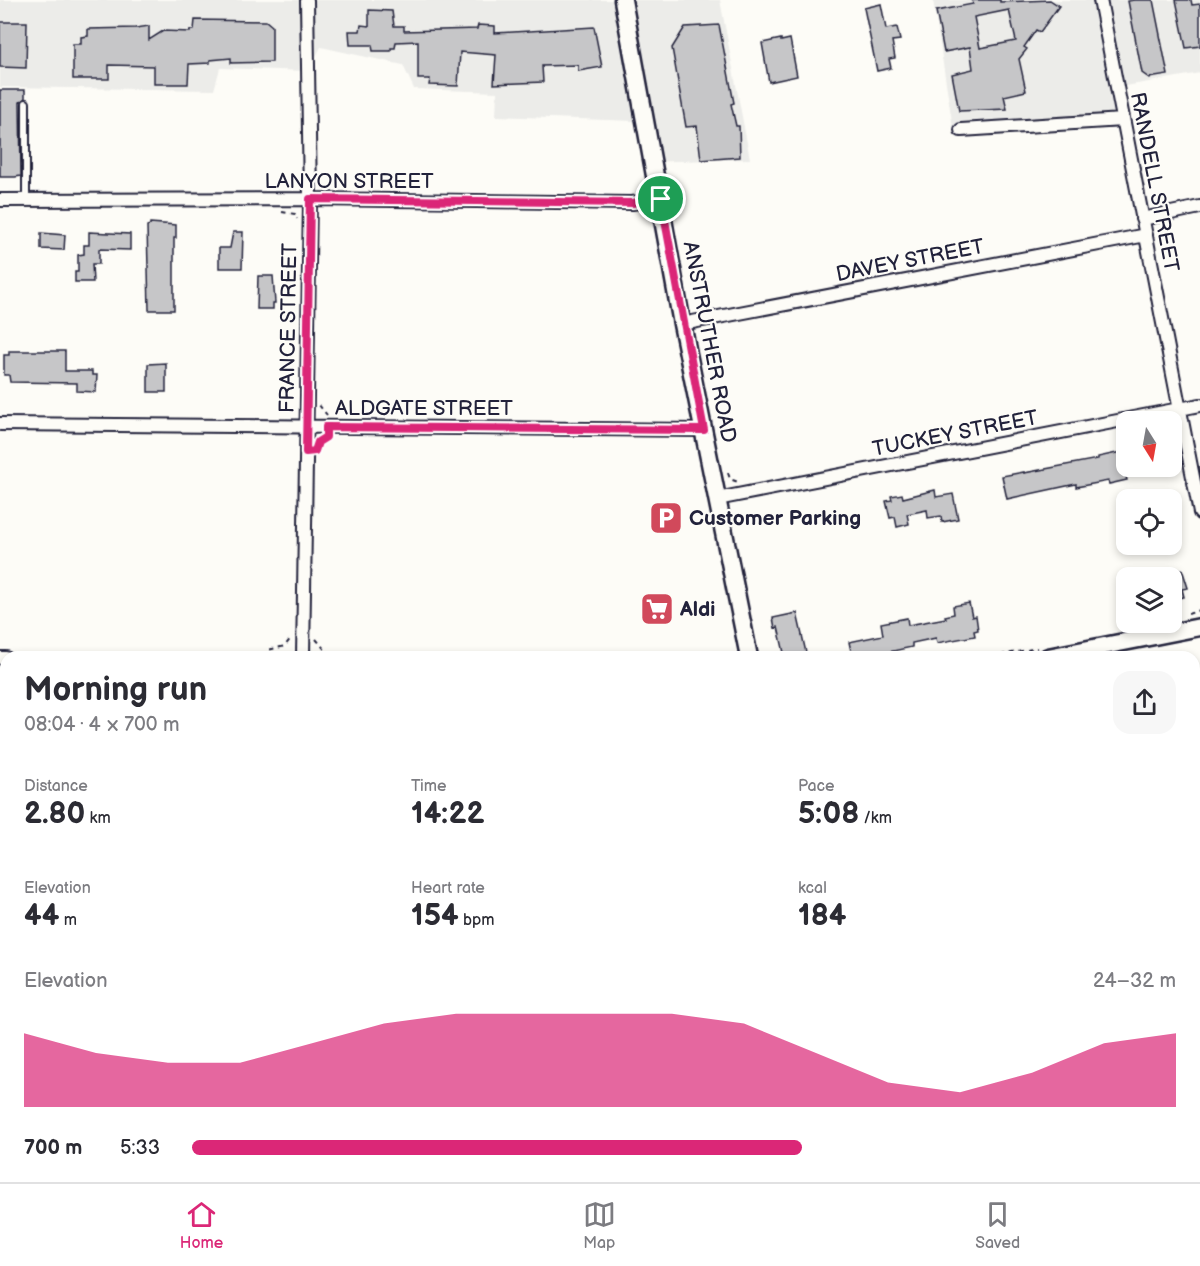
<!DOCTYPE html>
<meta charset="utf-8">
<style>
:root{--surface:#fff;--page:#f7f7f7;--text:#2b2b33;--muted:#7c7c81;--line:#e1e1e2;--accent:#db2777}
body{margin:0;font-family:"Balsamiq Sans",sans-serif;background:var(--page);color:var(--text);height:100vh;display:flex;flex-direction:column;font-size:22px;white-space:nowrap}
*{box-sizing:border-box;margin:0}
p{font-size:20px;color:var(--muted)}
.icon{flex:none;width:33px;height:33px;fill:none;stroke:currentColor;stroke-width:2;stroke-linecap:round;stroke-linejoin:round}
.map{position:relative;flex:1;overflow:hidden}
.panel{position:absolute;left:0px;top:651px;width:1200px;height:531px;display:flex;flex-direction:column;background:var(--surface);border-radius:18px 18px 0 0;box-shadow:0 3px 9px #0003}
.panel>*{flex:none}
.needle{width:39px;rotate:169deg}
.controls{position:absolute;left:1116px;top:411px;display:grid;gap:12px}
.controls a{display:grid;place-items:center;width:66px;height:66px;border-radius:12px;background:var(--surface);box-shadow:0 3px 9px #0003;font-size:30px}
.pin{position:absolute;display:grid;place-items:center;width:51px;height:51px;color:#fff;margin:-26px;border:3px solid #fff;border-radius:50%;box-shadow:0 2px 6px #0007}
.round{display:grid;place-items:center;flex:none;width:63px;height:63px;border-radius:18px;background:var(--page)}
.summary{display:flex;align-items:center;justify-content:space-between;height:102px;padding:0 24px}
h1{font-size:33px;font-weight:700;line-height:45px}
.figures{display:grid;grid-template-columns:repeat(3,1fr);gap:9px;height:102px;padding:6px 24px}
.figures div{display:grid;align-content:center}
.figures b{font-size:30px;font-weight:700}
.figures small{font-size:16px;font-weight:400}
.figures p{font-size:16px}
.chart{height:168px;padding:12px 24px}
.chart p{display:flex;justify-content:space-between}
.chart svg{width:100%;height:108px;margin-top:6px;fill:var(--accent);opacity:.7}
ul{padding:0 24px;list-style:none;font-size:20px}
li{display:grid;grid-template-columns:96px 72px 1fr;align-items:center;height:45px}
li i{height:15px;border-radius:8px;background:var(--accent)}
.dock{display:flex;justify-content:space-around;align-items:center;height:84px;border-top:2px solid var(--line);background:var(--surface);font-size:16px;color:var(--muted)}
.dock a{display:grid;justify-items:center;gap:3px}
.dock .selected{color:var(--accent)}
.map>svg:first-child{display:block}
.built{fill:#ecece9}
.building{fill:#c6c6c8;stroke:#22223b;stroke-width:1.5;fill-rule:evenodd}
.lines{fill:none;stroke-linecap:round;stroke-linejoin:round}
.lane-casing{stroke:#22223b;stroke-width:10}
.street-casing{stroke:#22223b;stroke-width:16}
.secondary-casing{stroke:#22223b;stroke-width:21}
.path{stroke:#22223b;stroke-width:2;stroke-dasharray:4.5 4.5;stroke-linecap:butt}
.lane{stroke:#fdfcf7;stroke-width:6}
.street{stroke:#fdfcf7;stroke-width:12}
.secondary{stroke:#fdfcf7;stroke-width:16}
.route-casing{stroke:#fff;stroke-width:12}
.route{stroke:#db2777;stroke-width:8}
.labels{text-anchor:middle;stroke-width:4.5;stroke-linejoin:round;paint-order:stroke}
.street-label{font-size:21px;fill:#22223b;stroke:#fdfcf7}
.poi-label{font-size:21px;font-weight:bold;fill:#22223b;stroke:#fdfcf7;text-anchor:start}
</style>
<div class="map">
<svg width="1200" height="1182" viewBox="0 0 1200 1182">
<rect width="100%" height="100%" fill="#fdfcf7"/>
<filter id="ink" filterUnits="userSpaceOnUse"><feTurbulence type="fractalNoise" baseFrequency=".0167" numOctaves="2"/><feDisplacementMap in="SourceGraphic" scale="12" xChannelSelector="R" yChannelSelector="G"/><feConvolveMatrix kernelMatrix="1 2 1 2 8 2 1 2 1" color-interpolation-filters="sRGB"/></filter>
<g filter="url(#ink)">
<path class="built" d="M0 0H720L750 159 644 162 635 121 496 116 497 92 414 89 403 65 321 47 308 71 220 68 214 90 0 87Z
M933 0H1200V73L1120 87 1128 124 954 134Z"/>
<path class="building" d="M972 0H1000V2L1050 0 1059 6 1040 32 1036 30 1024 47 1027 49 1019 59 1026 91 1004 96 1007 109 959 111 952 74 973 69 970 47 944 52 936 11 973 4ZM1009 10 1016 41 980 48 974 17Z
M1134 0H1153L1168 75 1149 78 1142 73 1128 1Z
M1176 0H1191L1192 5 1200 4V46L1186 48Z
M881 4 886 29 897 27 900 40 892 41 895 58 889 59 891 68 877 71 864 8Z
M369 10 392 11 394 26H404V31L477 29 478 25 495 26V33L594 27 602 67 578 71V65L542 66 543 82 494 84 496 55 460 52 458 86 429 85 430 79H418V41L396 42 395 48H391V51H373L372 45H350L349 31H360L361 25 369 26Z
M195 20 266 21 272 26V62L231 63V58L210 60V63L189 64 188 84H154V66L109 65V79H73V44H81V37L88 36V29L136 28 149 26V40L163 31 190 32V30H194Z
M0 22H27L26 68 0 67Z
M719 25 734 103 731 104 736 126H739L740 157 701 160 697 126 686 127 672 48 685 27Z
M781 39V41L790 39 797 76 769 82 762 43Z
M0 90H25V98L20 102 21 176 15 177H0Z
M150 223 176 225V238H174V310H149L147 226 150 225Z
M89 232 130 234V250L99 249V264H92L93 282H75V272H78V255L84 254V245H89Z
M233 232H243L242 268H219V248H230Z
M41 233 65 235 64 250 41 249Z
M258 276H273L275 303H273V309H257Z
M9 351H65V371H92V375H97L96 392 77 391V383L10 382 9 375H4V355H9Z
M166 363V392H148V364Z
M1126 451V469L1124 470 1127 480 1109 484 1108 481 1076 487V484L1007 499 1002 476 1024 472V473L1098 459V457Z
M935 490 936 497 953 494 958 519 942 522 941 516 928 518 927 510 907 514 909 524 897 527 895 517 890 518 886 501 892 500 891 496 902 494 903 498Z
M1182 569 1188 588 1182 589 1184 597 1172 599V571Z
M969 603 972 617 976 616 978 630 974 631 975 636 937 643 936 638 912 643V647L865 657 864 654 852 656 849 642 883 635 881 623 907 618 908 625 946 618 945 616 954 614 953 606Z
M797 613 807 657H785L778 627 775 628 773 618Z"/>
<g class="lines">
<defs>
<path id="lane" d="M26 103V200"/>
<path id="street" d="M1100 0 1200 513
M961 130 1123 120
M0 200 310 199 632 203 661 199
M1142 219 1200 207
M682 324 1146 235
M0 424 704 430
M717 499 1200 405
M303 657 310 199 307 0
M0 658H6
M1194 846 1200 845
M0 912H6
M1194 1031 1200 1030
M0 1135H6
M1089 1176 1090 1182
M299 1182V1176"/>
<path id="secondary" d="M623 0 682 324 749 657
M1048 657 1200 627
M851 1176 853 1182"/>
</defs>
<use href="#lane" class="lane-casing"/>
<use href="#street" class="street-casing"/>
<use href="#secondary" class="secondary-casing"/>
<path class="path" d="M282 212 295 214 297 219
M319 405 327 415
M728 473 730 479 738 482
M1188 614 1200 610V607
M316 639 326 651V657
M268 657V650L285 646 291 638
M992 657 1037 648"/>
<use href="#lane" class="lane"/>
<use href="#street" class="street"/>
<use href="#secondary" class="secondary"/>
</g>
</g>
<g class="lines" filter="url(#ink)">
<defs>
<path id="route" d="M310 199 632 203 661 199 704 430 326 427V437L318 442 315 451 306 452Z"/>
</defs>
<use href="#route" class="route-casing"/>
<use href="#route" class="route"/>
</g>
<defs>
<symbol id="parking-square" viewBox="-11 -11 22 22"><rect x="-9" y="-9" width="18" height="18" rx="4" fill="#d1495b" stroke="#fdfcf7"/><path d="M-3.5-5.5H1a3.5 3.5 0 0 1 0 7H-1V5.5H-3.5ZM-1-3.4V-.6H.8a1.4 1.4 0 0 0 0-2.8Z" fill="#fff"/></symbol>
<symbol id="supermarket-square" viewBox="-11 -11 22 22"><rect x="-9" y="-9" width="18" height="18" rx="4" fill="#d1495b" stroke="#fdfcf7"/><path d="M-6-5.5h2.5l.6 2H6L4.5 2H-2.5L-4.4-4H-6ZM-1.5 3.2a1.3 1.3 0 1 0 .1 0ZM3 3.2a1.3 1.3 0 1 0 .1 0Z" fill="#fff"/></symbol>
</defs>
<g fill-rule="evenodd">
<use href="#parking-square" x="647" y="499" width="38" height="38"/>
<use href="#supermarket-square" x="638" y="590" width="38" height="38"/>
</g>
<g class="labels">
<g class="street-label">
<text x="349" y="188">LANYON STREET</text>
<text transform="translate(1155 182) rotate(79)" y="7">RANDELL STREET</text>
<text transform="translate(910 260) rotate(-11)" y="7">DAVEY STREET</text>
<text transform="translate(288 328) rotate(-89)" y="7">FRANCE STREET</text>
<text transform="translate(710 342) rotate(79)" y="7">ANSTRUTHER ROAD</text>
<text x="424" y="415">ALDGATE STREET</text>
<text transform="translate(955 433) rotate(-11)" y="7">TUCKEY STREET</text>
</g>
<g class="poi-label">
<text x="689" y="525">Customer Parking</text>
<text x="680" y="616">Aldi</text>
</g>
</g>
</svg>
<div class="controls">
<a><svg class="needle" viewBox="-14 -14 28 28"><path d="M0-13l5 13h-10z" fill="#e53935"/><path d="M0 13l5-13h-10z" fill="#7c7c81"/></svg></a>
<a><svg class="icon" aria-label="locate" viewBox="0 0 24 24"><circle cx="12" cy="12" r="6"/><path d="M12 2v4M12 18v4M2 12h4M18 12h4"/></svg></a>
<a><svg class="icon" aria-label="layers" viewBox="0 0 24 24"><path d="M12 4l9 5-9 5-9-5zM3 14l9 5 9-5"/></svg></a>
</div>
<div class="pin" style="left:661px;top:199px;background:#1e9e55"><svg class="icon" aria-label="arrive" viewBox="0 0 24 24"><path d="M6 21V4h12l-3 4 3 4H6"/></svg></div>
<section class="panel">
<div class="summary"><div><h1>Morning run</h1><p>08:04 · 4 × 700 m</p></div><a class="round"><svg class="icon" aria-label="share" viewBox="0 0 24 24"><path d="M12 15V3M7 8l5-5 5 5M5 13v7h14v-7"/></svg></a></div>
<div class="figures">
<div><p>Distance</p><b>2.80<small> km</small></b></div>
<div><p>Time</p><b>14:22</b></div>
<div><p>Pace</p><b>5:08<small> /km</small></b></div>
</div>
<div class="figures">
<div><p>Elevation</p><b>44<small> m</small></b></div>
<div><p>Heart rate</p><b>154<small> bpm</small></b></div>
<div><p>kcal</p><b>184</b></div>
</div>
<div class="chart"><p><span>Elevation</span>24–32 m</p>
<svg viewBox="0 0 160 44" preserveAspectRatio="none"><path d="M0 44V14L10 22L20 26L30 26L40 18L50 10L60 6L70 6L80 6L90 6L100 10L110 22L120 34L130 38L140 30L150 18L160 14V44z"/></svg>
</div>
<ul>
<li><b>700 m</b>5:33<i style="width:62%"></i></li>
</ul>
</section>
</div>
<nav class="dock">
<a class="selected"><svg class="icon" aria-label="home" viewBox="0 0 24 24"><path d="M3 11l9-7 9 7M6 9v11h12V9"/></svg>Home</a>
<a><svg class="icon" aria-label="map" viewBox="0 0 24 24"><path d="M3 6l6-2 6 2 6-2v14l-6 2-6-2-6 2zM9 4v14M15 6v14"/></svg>Map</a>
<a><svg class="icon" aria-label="saved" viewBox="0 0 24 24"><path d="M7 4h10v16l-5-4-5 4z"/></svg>Saved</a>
</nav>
